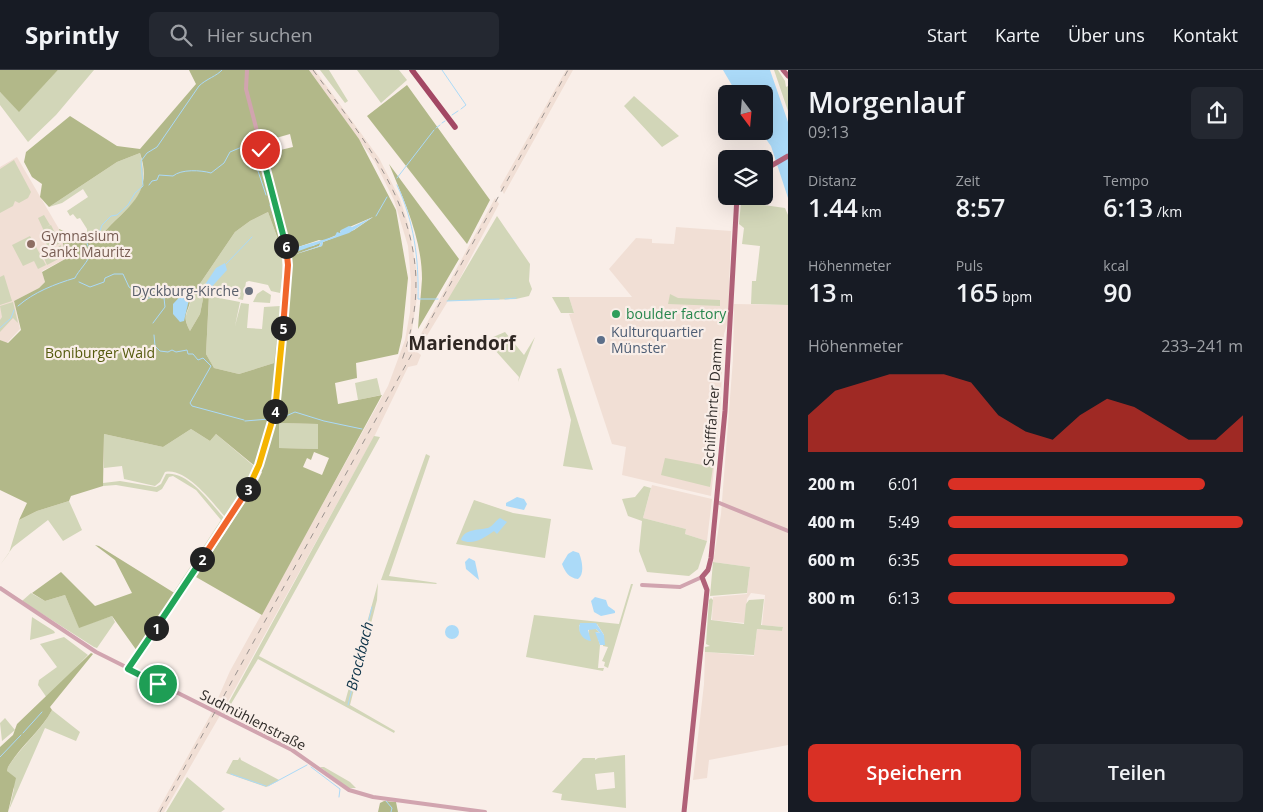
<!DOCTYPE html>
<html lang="de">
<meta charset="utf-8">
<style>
:root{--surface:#171b24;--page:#242831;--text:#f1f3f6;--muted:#9ea1a6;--line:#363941;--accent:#d93025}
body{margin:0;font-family:"Open Sans",sans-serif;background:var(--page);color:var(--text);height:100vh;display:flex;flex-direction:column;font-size:19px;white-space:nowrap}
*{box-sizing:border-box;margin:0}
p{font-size:16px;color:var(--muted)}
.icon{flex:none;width:28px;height:28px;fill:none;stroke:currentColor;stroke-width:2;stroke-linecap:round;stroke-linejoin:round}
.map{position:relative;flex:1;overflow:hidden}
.sheet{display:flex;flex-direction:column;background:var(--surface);width:475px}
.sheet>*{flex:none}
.needle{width:32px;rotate:164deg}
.controls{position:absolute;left:718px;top:15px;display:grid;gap:10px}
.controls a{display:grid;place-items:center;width:55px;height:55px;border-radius:8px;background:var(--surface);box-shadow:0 5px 20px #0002;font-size:25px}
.pin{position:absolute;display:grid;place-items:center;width:42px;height:42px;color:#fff;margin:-21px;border:2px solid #fff;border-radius:50%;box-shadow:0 1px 5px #0007}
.km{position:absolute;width:25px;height:25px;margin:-12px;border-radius:50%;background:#222;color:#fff;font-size:14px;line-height:25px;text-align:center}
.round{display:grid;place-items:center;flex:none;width:52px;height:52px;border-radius:8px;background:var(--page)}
.overview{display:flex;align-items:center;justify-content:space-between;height:85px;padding:0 20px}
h1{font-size:28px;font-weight:600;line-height:38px}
.metrics{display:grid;grid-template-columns:repeat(3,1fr);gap:8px;height:85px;padding:5px 20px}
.metrics div{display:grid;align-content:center}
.metrics b{font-size:25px;font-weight:600}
.metrics small{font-size:14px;font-weight:400}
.metrics p{font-size:14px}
.chart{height:140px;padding:10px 20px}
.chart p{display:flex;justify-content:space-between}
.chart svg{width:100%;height:90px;margin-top:5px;fill:var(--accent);opacity:.7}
.action{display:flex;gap:10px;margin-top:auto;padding:10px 20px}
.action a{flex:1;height:58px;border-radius:8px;background:var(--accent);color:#fff;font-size:20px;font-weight:600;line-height:58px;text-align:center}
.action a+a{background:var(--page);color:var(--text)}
ul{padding:0 20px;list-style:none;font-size:16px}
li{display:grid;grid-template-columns:80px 60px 1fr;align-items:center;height:38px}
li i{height:12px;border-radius:6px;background:var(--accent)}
header{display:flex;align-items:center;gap:30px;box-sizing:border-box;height:70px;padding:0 25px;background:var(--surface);border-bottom:1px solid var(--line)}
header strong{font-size:24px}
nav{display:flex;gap:28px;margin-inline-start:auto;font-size:18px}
.search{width:350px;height:45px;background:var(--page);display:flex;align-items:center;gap:12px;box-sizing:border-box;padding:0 18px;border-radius:8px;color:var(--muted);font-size:19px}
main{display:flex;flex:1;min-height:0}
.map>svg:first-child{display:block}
.built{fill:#f1dfd5}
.green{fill:#d2d6b8;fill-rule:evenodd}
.forest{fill:#b2b889;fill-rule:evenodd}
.water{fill:#abdaf8}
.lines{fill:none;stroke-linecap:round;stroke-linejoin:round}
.stream{stroke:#abdaf8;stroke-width:1}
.minor{stroke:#d1a4af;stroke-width:4}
.major{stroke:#b06178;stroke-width:5}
.highway{stroke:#a34864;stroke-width:5.5}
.rail{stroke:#9b938f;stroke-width:1;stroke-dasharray:6 6;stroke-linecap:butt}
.split-1-casing{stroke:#fff;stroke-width:10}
.split-2-casing{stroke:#fff;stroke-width:10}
.split-3-casing{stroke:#fff;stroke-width:10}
.split-4-casing{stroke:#fff;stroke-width:10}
.split-5-casing{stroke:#fff;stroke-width:10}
.split-6-casing{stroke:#fff;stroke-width:10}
.split-7-casing{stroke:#fff;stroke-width:10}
.split-1{stroke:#22a559;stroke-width:6}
.split-2{stroke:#22a559;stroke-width:6}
.split-3{stroke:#f0652b;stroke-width:6}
.split-4{stroke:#f5b400;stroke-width:6}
.split-5{stroke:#f5b400;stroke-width:6}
.split-6{stroke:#f0652b;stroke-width:6}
.split-7{stroke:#22a559;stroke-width:6}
.education-dot{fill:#8d6e63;stroke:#f9eee8;stroke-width:2}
.worship-dot{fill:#6b7280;stroke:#f9eee8;stroke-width:2}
.leisure-dot{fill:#2e9e5b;stroke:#f9eee8;stroke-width:2}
.service-dot{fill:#5c6f8a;stroke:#f9eee8;stroke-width:2}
.labels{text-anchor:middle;stroke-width:4.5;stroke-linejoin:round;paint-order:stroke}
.education-label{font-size:14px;fill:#785e54;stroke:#f9eee8;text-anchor:start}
.worship-label{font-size:14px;fill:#5b616d;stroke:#f9eee8;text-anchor:end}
.leisure-label{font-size:14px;fill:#27864d;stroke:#f9eee8;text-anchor:start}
.service-label{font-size:14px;fill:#4e5e75;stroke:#f9eee8;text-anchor:start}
.park-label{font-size:14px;fill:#555a0e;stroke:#f9eee8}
.street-label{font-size:14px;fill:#302c29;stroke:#f9eee8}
.water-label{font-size:15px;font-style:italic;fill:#0d3348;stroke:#f9eee8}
.district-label{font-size:19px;font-weight:bold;fill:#2f2723;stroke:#f9eee8}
</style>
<header>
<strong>Sprintly</strong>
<div class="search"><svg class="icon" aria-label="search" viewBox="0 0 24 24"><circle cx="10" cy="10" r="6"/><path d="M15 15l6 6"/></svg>Hier suchen</div>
<nav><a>Start</a><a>Karte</a><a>Über uns</a><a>Kontakt</a></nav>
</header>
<main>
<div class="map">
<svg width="788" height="742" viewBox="0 0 788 742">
<rect width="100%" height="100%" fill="#f9eee8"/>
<path class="built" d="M309 0H315L379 88 400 129 408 154 417 203V227L410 273H416L495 128 499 134 448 231 417 282 421 285 417 295 408 297 375 365 222 642 164 742H157L211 644 230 601 388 316 405 270 410 242 411 212 408 176 394 130 375 92Z
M566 0H573L504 124 500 117Z
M17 87 59 159 67 188 42 201 45 212 39 218 14 231 20 259 7 273 0 270V97Z
M676 157 731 161 728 252 724 264 720 344 711 426 622 405 626 377 612 374 569 244 574 243 569 227H632L609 199 636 168 652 169V173L674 174Z
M734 234 788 235V675L709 690 707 708 693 710 704 614 705 582 754 586 757 559 782 561 783 557 762 555 765 525 751 523 747 529 745 553 712 550 713 527 747 524 750 497 713 492 721 444 733 289Z
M652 415 712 429 707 471 685 464 686 459 643 448Z"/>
<path class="green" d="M58 0H94L56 45 28 72 0 35V22L19 41Z
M320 0H329L348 31 345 33Z
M357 0H399L407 10 381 33Z
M774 0H778L785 11 786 17 788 16V41Z
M634 26 679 66 662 77 624 36Z
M140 83C153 132 125 135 100 167L87 165V159L80 148 77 149 73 144 70 146 67 141 88 127 83 119 62 133 49 137 117 92Z
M14 90 31 122 28 128 19 133 15 131 13 136 0 143V99Z
M741 132 785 138 788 145V235L751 234 752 211H756L760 176 742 174 744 158 739 154Z
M268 142C280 175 286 187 280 223L271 221 268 215 249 211 246 212 243 230 238 229 240 222 228 220 226 227 224 228 197 218 235 162 250 151Z
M44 145 50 155 46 157 51 155 60 173 49 179 42 165 43 159 38 148Z
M497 146 530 194 529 211 532 219 529 226 516 229 447 231Z
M30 166 46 195 38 199 34 191 23 196 12 175Z
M61 175 62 187 47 195 43 186Z
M4 205 12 231 0 235V207Z
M263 220 271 225 270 233 253 232 257 224Z
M204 224 200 244 190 261C180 243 191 243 191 225Z
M670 224 678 228 720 230V236L668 234Z
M209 226 240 232 235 256 241 233 249 234 247 258 262 259 264 237 280 236 274 293 239 304 214 298 206 284Z
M552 227H569L574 243H561Z
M13 232 18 253 13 248 0 262V250L2 247 0 236Z
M505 262 524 285 535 267 518 312 519 307 486 270Z
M561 298 593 400 563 396 571 350 557 299Z
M377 308 381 325 358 330 355 313Z
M279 353 318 354V379L279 378Z
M191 359 210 371 216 364 255 397 226 448C213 433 186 397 165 402L160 412 155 416 124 409 122 396 104 398V364L163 377Z
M374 366 380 367 259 586 345 632 378 513 377 530 350 635 395 661 394 663 258 589 225 644 223 643Z
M426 384 430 386 389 506 437 513 436 514 381 510Z
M665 388 713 397 710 417 661 405Z
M166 404C189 401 211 434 225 449L176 524 173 523 221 450 196 420 173 406 169 407 162 419 157 422 116 415 103 416V413L120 411 156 417 161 414Z
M644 416 651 418 643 448 686 459 685 464 707 471 698 499 689 506 647 502 639 481 642 451 628 446 622 429 635 427Z
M474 430 513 443 551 449 545 488 456 474Z
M69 431 82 460 63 471 48 450 13 477 0 495 9 483 19 450 37 441Z
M713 492 750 497 747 523 710 526Z
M631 514H633L608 598 604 596 605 592 602 591 608 577 603 576 604 565 597 554 579 555 580 562 588 567 589 559H596L600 563 596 562 600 575 598 598H604L603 601 526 587 534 545 619 554Z
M31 523 45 531 65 525 79 557 112 546 115 552 97 578 94 577 22 531Z
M711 528 713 530 711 550 744 554 746 534 749 530 764 529 761 555 783 557 782 561 757 559 754 585 705 582V577L710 576 706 574 709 530Z
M32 547 54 561 55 563 30 570Z
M64 567 88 585 47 628 38 615 39 610 57 597 40 574Z
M52 640 80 662 76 671 45 658 9 740 14 719 7 701 8 697C21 676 41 661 52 640Z
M5 648 15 660 2 671 0 653Z
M625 685 626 738 561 730 562 724 552 722 583 688H595V690L598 688ZM614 702 615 718 597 720 595 704Z
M240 687 241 690 279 710 278 711 266 717 226 703 233 690H238Z
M320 697H324L350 712 356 718H348Z
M187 707 225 739 221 742H166Z"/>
<path class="forest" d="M0 0H58L19 42 0 22Z
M189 0H309L359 69 396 140 408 208 402 267 398 284 356 293 357 308 335 313 338 334 382 325 262 545 196 507 256 415 262 402 216 364 210 371 191 359 163 377 104 364 103 416 71 426 69 431 37 441 19 450 27 433 0 420V270L8 273 21 260 14 231 39 218 45 212 42 202 67 188 59 159 85 170 87 165 100 167C123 138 155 127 140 83L117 92 49 137 40 127 42 114 32 107 24 92 26 82 70 46 117 76 140 79 196 14ZM290 64 293 77 272 82 269 70ZM268 142 283 183 284 198 274 293 239 304 214 298 206 284 209 225 204 224 200 244 190 261C180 243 190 243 191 225H201L203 222 197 218 235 162 250 151ZM373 147 354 160 323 172 322 176 293 185 319 176 321 172 313 176 295 178 319 170 323 171 341 163 340 161ZM279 353 318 354V379L279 378ZM314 382 329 388 322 405 303 397 307 388 311 390Z
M407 15 490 130 467 174 367 46Z
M389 94 459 189 418 259C419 242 421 225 422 209 422 169 404 130 389 94Z
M95 475 99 476 176 524 137 581 112 546 79 558 65 525 45 531 32 523 61 502 95 536 132 523 115 490Z
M91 583 93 584 50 637 52 640C41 661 21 675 8 697L7 701 16 708 8 742H0V677L13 665 17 654Z
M384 731 396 732 398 742H378L380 733Z"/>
<path class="water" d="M723 0H770L788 52V128L771 76 760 61H764V24H737Z
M373 147 349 163 323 172 322 176 293 185 319 176 321 173 293 183 295 178C309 173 322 171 335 166L337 162 340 163 341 160 349 156 352 157Z
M225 193 227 200 207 222 202 219 216 198Z
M189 217 201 223 190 225 184 251 180 252 173 244V234Z
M517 427 524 429 527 434 524 440 506 436V433Z
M500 448 507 452 497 464 494 461C484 468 473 476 461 470 464 459 478 460 488 458 493 456 496 450 500 448Z
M573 481 579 483C582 490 585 504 578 509 569 508 565 502 562 494L568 484Z
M469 488 475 491 479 510 466 499 465 492Z
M595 527 606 530 608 536 615 541V543L601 546 594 542 591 531Z
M580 553H596L604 565 605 575H600L595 562 600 563 596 559 588 560 591 571C582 570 577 561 580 553Z
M445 562a7 7 0 1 1 14 0a7 7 0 1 1-14 0Z"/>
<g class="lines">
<path class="stream" d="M442 0 466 35 461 39
M452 45 458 41
M442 53 445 51
M436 58 440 55
M397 108 434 60
M149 115 152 111 157 110 159 105 173 106C181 99 201 100 211 103L224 93 230 82 249 74 266 125
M397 115C414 151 419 189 418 229H438
M270 135 281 167
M376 146 387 127
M290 172 294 178
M226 194 252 167
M79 212 90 217 104 212 105 208 114 204H123L129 217 137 223 136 226 143 230 152 227 164 228 165 237 153 253
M505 229 516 228
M447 231 499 229
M18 236C34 222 55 214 75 208 78 201 89 191 90 184 90 179 86 173 86 168L97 169 102 155 111 146 117 145 128 135 135 123 143 116 141 91 147 83 157 77 199 16C206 9 217 6 222 0
M0 258 11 248 14 240
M154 265 155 276 160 281 168 282 172 280 176 282 187 280 188 284H193L198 290 203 288 211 296 190 333 192 336 244 350
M277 350 295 342 324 351 362 359
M245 351 269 349
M348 635 372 537
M23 663 42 642
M0 687 21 665
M311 697 340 719 339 727
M231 704 266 716
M268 716 307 695
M386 731 392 738 391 742"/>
<path class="minor" d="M717 432 788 461
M642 515 680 517 702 507
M0 518 96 582 292 680 349 720 373 727 485 742
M128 599 249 417 261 390 277 335 288 195 283 161 246 19 247 0"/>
<path class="major" d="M783 0 788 6
M764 100 788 86
M684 742 707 520 702 507 708 500 711 488 725 341 737 126"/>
<path class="highway" d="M412 0 455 57"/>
<path class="rail" d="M313 0C381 92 445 169 402 290
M160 742 568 0"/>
</g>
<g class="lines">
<defs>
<path id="split-1" d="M156 558 128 599 158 614"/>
<path id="split-2" d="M156 558 202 489"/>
<path id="split-3" d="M202 489 248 419"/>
<path id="split-4" d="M248 419 259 395 275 341"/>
<path id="split-5" d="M275 341 283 258"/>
<path id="split-6" d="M283 258 288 195 286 176"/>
<path id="split-7" d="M261 80 286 176"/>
</defs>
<use href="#split-1" class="split-1-casing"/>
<use href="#split-2" class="split-2-casing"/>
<use href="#split-3" class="split-3-casing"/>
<use href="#split-4" class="split-4-casing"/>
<use href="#split-5" class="split-5-casing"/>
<use href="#split-6" class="split-6-casing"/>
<use href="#split-7" class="split-7-casing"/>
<use href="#split-1" class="split-1"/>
<use href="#split-2" class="split-2"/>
<use href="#split-3" class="split-3"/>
<use href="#split-4" class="split-4"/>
<use href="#split-5" class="split-5"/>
<use href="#split-6" class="split-6"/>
<use href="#split-7" class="split-7"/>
</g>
<circle class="education-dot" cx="31" cy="174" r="5"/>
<circle class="worship-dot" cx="249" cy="221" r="5"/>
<circle class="leisure-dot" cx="616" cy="244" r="5"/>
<circle class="service-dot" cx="601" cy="270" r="5"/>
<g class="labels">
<g class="education-label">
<text x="41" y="171">Gymnasium<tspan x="41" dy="16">Sankt Mauritz</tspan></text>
</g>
<g class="worship-label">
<text x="239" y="226">Dyckburg-Kirche</text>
</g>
<g class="leisure-label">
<text x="626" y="249">boulder factory</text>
</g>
<g class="service-label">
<text x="611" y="267">Kulturquartier<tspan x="611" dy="16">Münster</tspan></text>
</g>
<g class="park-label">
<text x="100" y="288">Boniburger Wald</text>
</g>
<g class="street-label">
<text transform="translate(713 332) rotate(-86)" y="5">Schifffahrter Damm</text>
<text transform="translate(253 650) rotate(27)" y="5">Sudmühlenstraße</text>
</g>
<g class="water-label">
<text transform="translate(360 586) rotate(-76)" y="5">Brockbach</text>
</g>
<g class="district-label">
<text x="462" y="280">Mariendorf</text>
</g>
</g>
</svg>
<div class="controls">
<a><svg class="needle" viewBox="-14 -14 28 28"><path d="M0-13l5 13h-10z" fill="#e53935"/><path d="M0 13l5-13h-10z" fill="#9ea1a6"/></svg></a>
<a><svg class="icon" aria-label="layers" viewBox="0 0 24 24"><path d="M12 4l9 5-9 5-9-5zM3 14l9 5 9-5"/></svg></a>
</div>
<div class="pin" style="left:158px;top:614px;background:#1e9e55"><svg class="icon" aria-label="arrive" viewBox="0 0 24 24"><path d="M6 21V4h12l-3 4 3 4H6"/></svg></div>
<div class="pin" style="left:261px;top:80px;background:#d93025"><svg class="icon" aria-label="check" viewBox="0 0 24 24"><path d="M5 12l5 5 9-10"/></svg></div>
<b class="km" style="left:156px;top:558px">1</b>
<b class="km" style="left:202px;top:489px">2</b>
<b class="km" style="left:248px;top:419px">3</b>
<b class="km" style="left:275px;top:341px">4</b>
<b class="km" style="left:283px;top:258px">5</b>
<b class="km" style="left:286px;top:176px">6</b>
</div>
<section class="sheet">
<div class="overview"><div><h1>Morgenlauf</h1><p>09:13</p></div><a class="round"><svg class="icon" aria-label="share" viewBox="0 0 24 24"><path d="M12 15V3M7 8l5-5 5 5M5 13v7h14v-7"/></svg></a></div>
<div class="metrics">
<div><p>Distanz</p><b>1.44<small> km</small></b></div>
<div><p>Zeit</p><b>8:57</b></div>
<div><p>Tempo</p><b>6:13<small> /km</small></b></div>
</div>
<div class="metrics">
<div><p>Höhenmeter</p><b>13<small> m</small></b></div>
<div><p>Puls</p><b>165<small> bpm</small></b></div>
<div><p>kcal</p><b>90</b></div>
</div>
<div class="chart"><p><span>Höhenmeter</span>233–241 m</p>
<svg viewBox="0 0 160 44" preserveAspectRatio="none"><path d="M0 44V26L10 14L20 10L30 6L40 6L50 6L60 10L70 26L80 34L90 38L100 26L110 18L120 22L130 30L140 38L150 38L160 26V44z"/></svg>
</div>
<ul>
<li><b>200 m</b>6:01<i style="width:87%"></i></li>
<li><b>400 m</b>5:49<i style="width:100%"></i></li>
<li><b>600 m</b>6:35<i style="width:61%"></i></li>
<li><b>800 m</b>6:13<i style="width:77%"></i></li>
</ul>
<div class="action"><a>Speichern</a><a>Teilen</a></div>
</section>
</main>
